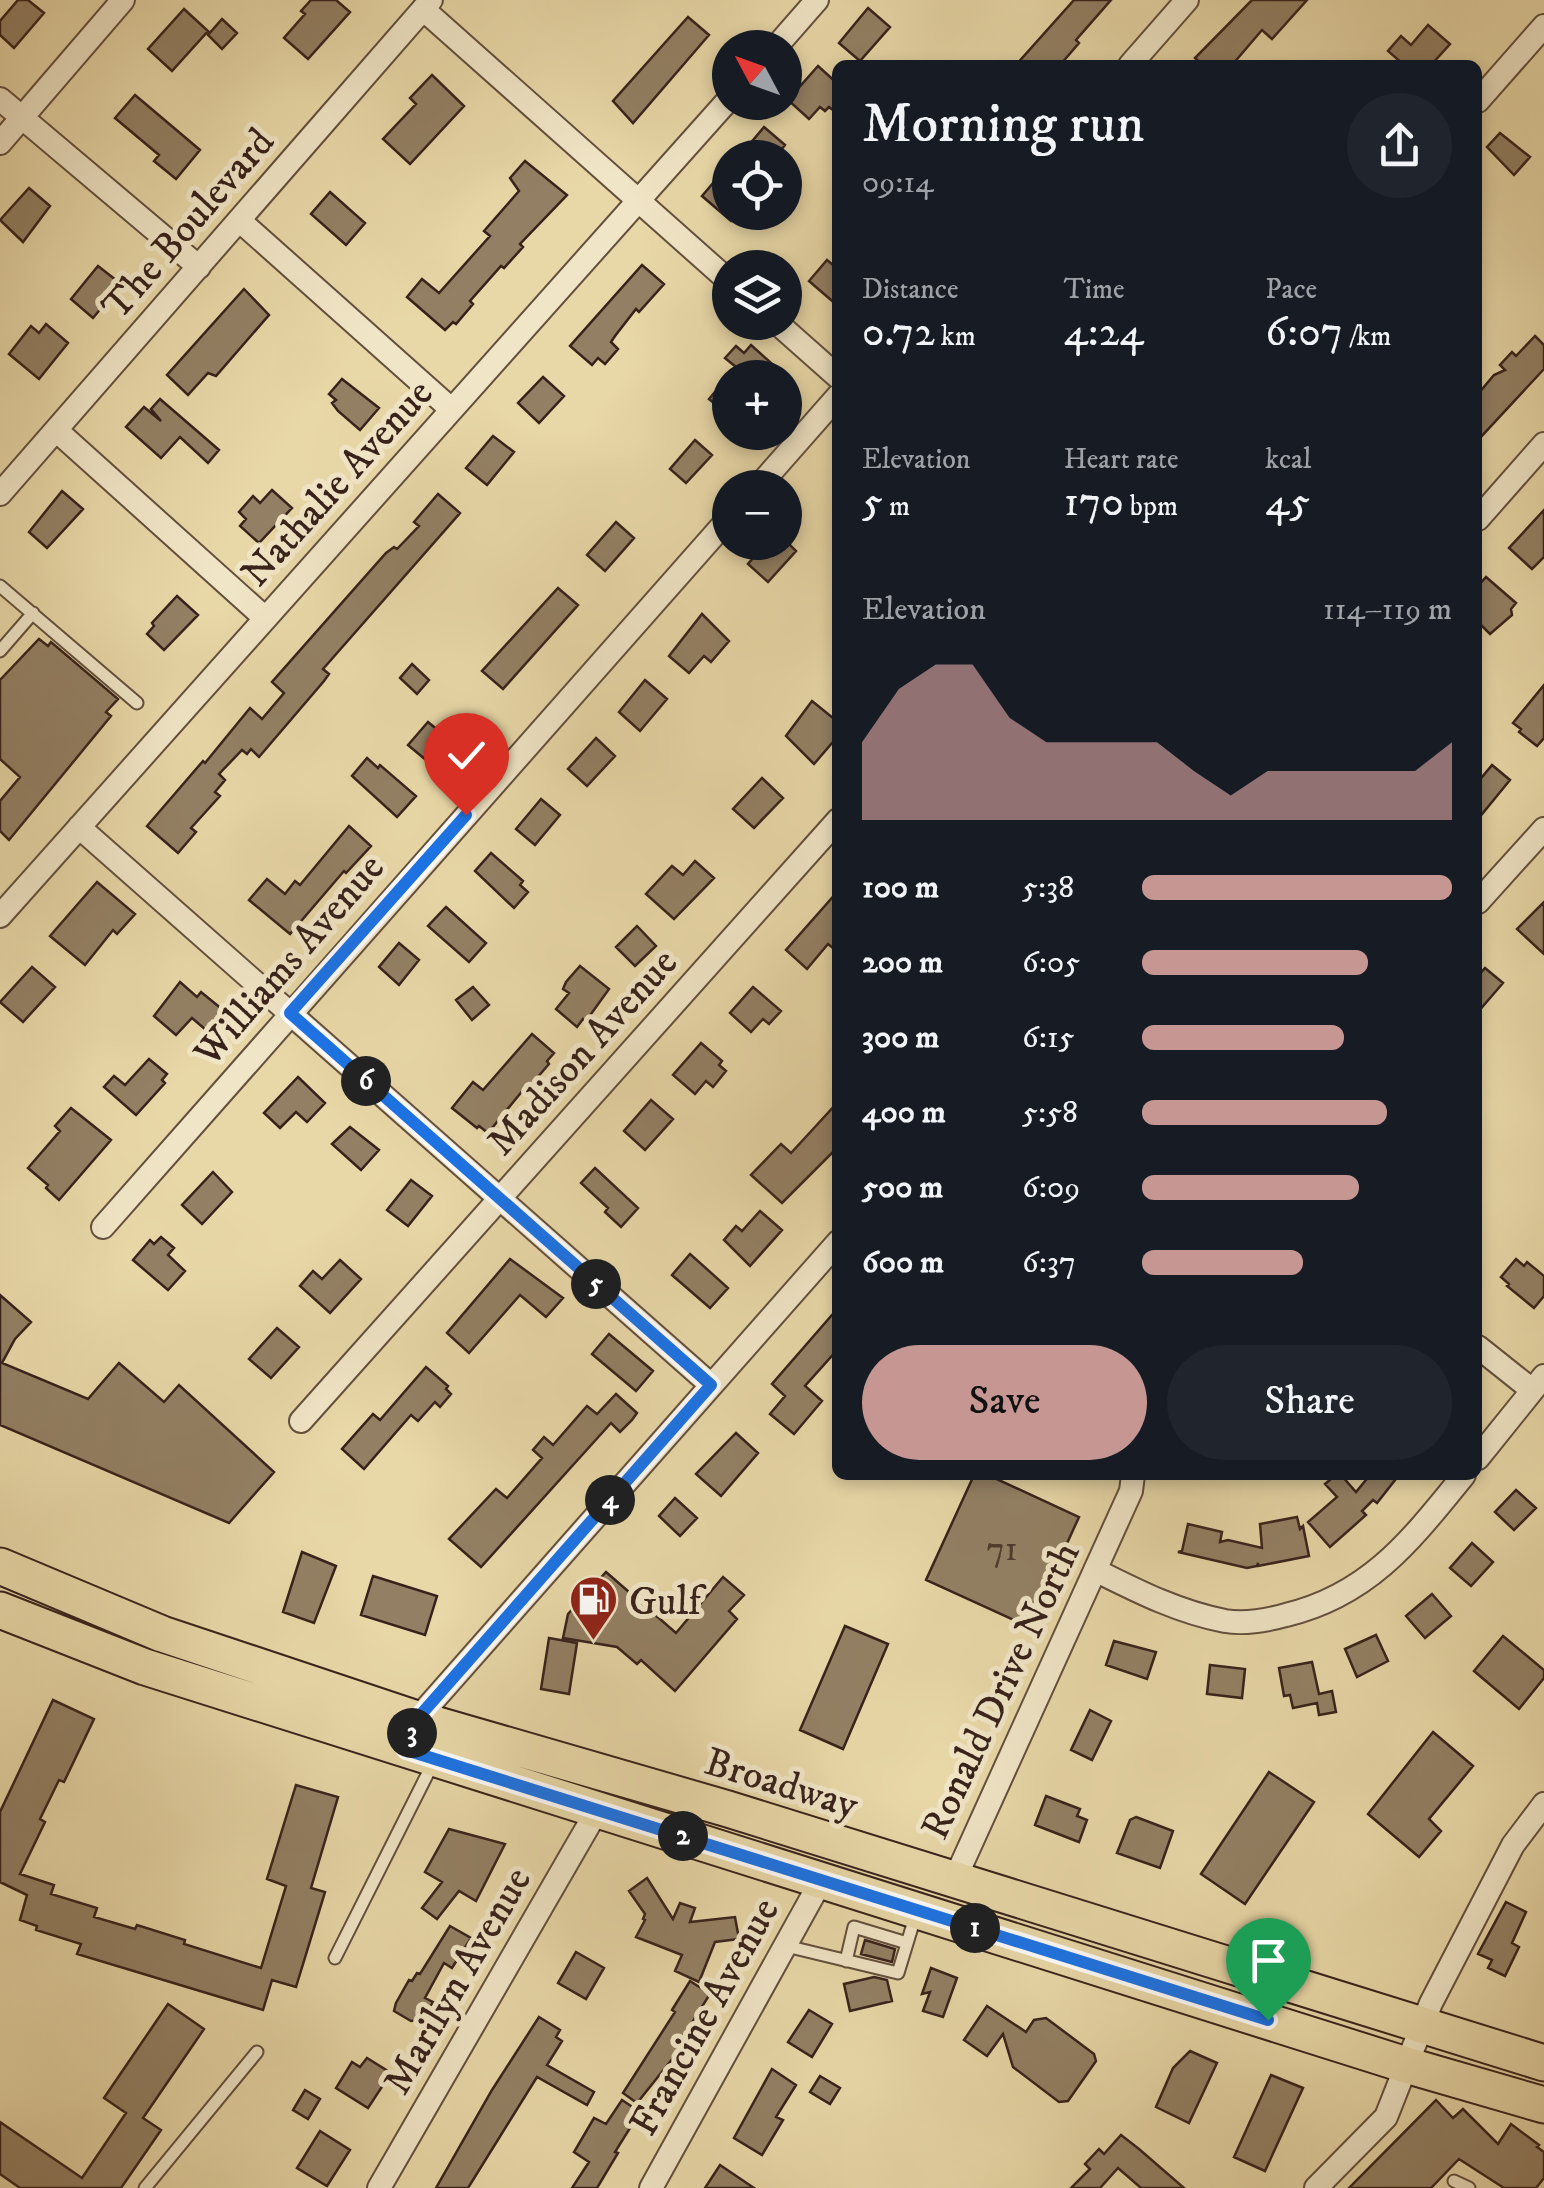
<!DOCTYPE html>
<meta charset="utf-8">
<style>
:root{--surface:#171b24;--page:#20242c;--text:#f1f3f6;--muted:#9ea1a6;--accent:#c59692}
body{margin:0;font-family:"IM FELL DW Pica",serif;background:var(--page);color:var(--text);height:100vh;display:flex;flex-direction:column;font-size:38px;white-space:nowrap}
*{box-sizing:border-box;margin:0}
p{font-size:32px;color:var(--muted)}
.icon{flex:none;width:55px;height:55px;fill:none;stroke:currentColor;stroke-width:2;stroke-linecap:round;stroke-linejoin:round}
.map{position:relative;flex:1;overflow:hidden}
.side{position:absolute;left:832px;top:60px;width:650px;height:1420px;display:flex;flex-direction:column;background:var(--surface);border-radius:15px;box-shadow:0 5px 15px #0003}
.side>*{flex:none}
.needle{width:65px;rotate:311deg}
.controls{position:absolute;left:712px;top:30px;display:grid;gap:20px}
.controls a{display:grid;place-items:center;width:90px;height:90px;border-radius:50%;background:var(--surface);box-shadow:0 5px 15px #0003;font-size:50px}
.pin{position:absolute;display:grid;place-items:center;width:85px;height:85px;color:#fff;margin:-102px -42px;border-radius:50% 50% 50% 0;rotate:-45deg;box-shadow:0 0 10px #0007}
.pin .icon{rotate:45deg}
.km{position:absolute;width:50px;height:50px;margin:-25px;border-radius:50%;background:#222;color:#fff;font-size:28px;line-height:50px;text-align:center}
.round{display:grid;place-items:center;flex:none;width:105px;height:105px;border-radius:52px;background:var(--page)}
.headline{display:flex;align-items:center;justify-content:space-between;height:170px;padding:0 30px}
h1{font-size:55px;font-weight:600;line-height:75px}
.metrics{display:grid;grid-template-columns:repeat(3,1fr);gap:15px;height:170px;padding:10px 30px}
.metrics div{display:grid;align-content:center}
.metrics b{font-size:42px;font-weight:600}
.metrics small{font-size:28px;font-weight:400}
.metrics p{font-size:28px}
.chart{height:280px;padding:20px 30px}
.chart p{display:flex;justify-content:space-between}
.chart svg{width:100%;height:180px;margin-top:10px;fill:var(--accent);opacity:.7}
.button{display:flex;gap:20px;margin-top:auto;padding:20px 30px}
.button a{flex:1;height:115px;border-radius:60px;background:var(--accent);color:#111;font-size:40px;font-weight:600;line-height:115px;text-align:center}
.button a+a{background:var(--page);color:var(--text)}
ul{padding:0 30px;list-style:none;font-size:32px}
li{display:grid;grid-template-columns:160px 120px 1fr;align-items:center;height:75px}
li i{height:25px;border-radius:12px;background:var(--accent)}
.map>svg:first-child{display:block}
.building{fill:#938064;stroke:#37221b;stroke-width:2.5}
.lines{fill:none;stroke-linecap:round;stroke-linejoin:round}
.service-casing{stroke:#634f3e;stroke-width:15}
.minor-casing{stroke:#634f3e;stroke-width:26}
.primary-casing{stroke:#37221b;stroke-width:39}
.service{stroke:#f0e5c6;stroke-width:11}
.minor{stroke:#f0e5c6;stroke-width:22}
.primary{stroke:#e8d7a7;stroke-width:35}
.route-casing{stroke:#fff;stroke-width:20}
.route{stroke:#1a73e8;stroke-width:12}
.labels{text-anchor:middle;stroke-width:10;stroke-linejoin:round;paint-order:stroke}
.number-label{font-size:35px;fill:#4e3a2d}
.street-label{font-size:40px;fill:#37221b;stroke:#f0e5c6}
.poi-label{font-size:40px;fill:#37221b;stroke:#f0e5c6;text-anchor:start}
</style>
<div class="map">
<svg width="1544" height="2188" viewBox="0 0 1544 2188">
<rect width="100%" height="100%" fill="#e8d7a7"/>
<filter id="stains"><feTurbulence type="fractalNoise" baseFrequency=".002" numOctaves="4"/><feColorMatrix values="0 0 0 0 .2 0 0 0 0 .09 0 0 0 0 .02 0 0 0 .5 -.17"/></filter>
<radialGradient id="worn" r=".72"><stop offset=".6" stop-color="#630" stop-opacity="0"/><stop offset="1" stop-color="#630" stop-opacity=".3"/></radialGradient>
<path class="building" d="M18 0H28L44 13 14 48 0 35V21Z
M311 0H336L350 12 308 59 284 38 305 14 301 11Z
M1074 0H1111L1076 40 1079 43 1060 65H1016Z
M1252 0H1307L1272 39 1262 30 1232 65H1203L1195 58Z
M868 8 890 27 860 61 839 43Z
M184 9 208 31 172 71 148 49Z
M688 17 709 35 633 123 613 101Z
M222 19 237 33 222 49 208 35Z
M1428 25 1450 44 1431 65H1404L1388 51 1401 36 1411 45Z
M818 66 838 84V114L829 107 825 111 820 107 809 119 788 100Z
M432 75 464 106 410 164 383 139 416 104 410 98Z
M135 95 200 150 176 179 154 161 159 155 115 118Z
M764 127 785 145 775 158H738Z
M1500 133 1530 157 1514 175 1487 147Z
M525 161 567 195 520 244 523 247 504 268 501 266 470 301 473 304 456 324 453 322 445 330 407 297 422 279 439 293 490 236 484 231 519 191 510 178Z
M719 176 730 185V220L702 196Z
M29 188 50 206 23 242 0 220Z
M330 192 365 223 346 245 311 214Z
M827 260 838 269V306L809 281Z
M642 265 664 284 639 312 636 309 615 336 611 342 618 349 605 364 598 358 592 365 570 346Z
M98 266 121 284 93 318 71 299Z
M244 289 269 315 216 376 208 373 188 395 167 375Z
M46 324 68 343 39 379 9 354 31 326 39 333Z
M1535 336 1544 345V369L1478 440V394L1494 375 1505 370 1500 365 1512 352 1516 356Z
M751 345 788 378H730V416L709 399 736 367 725 358 736 346 744 353Z
M543 377 564 396 539 423 518 403Z
M342 379 379 408 360 430 338 411 332 403 336 400 329 394Z
M160 399 219 450 208 463 180 437 161 458 126 427 144 407 161 421 151 409Z
M493 436 514 452 487 485 466 468Z
M695 440 712 455 686 483 670 469Z
M272 490 292 508 259 543 240 526 246 519 239 512 253 496 260 503Z
M62 491 83 509 47 548 29 532Z
M438 494 460 513 323 669 329 674 324 681 259 757 251 749 247 754 242 750 219 774 225 780 215 792 220 796 191 828 196 832 178 853 147 826 203 761 205 763 250 708 262 719 284 693 272 682 386 553 394 547 397 549 419 526 414 522Z
M1544 510V557L1532 569 1509 548Z
M616 522 634 538 605 571 587 555Z
M767 542H787L796 551 768 582 748 564Z
M1486 577 1516 603 1511 609 1512 615 1490 634 1478 622V586Z
M558 588 578 605 503 689 482 671Z
M177 596 198 615 164 650 147 634 154 626 152 623Z
M702 614 729 641 711 662 704 656 689 673 669 656Z
M39 639 48 646 51 642 118 699 106 712 111 716 9 840 0 831V801L20 777 0 759V680Z
M412 664 429 680 417 694 400 678Z
M645 680 667 699 640 731 619 712Z
M1544 685V738L1537 746 1519 732 1521 729 1513 723Z
M812 701 838 722V736L814 764 786 736Z
M428 722 452 742 432 765 408 745Z
M596 738 615 756 587 786 568 769Z
M367 758 378 768 380 765 416 796 397 817 352 776Z
M1492 765 1510 780 1478 819V782Z
M762 778 783 798 754 828 733 809Z
M541 799 560 815 535 845 516 829Z
M349 826 371 846 346 873 344 871 290 934 249 900 267 879 285 894 295 881 300 885Z
M491 853 523 881 520 885 528 892 514 908 475 871Z
M695 861 714 878 674 919 646 894 672 866 683 875Z
M97 882 135 914 117 934 113 930 85 965 50 936Z
M838 891V952L828 944 807 969 786 950Z
M1544 902V954L1517 929Z
M446 907 486 943 469 962 428 926Z
M637 926 656 946 635 966 616 947Z
M399 943 419 960 399 985 379 967Z
M580 966 609 989 586 1021 583 1019 577 1027 556 1009 569 993 563 989 566 982Z
M32 967 55 987 23 1022 0 1002Z
M1485 968 1503 983 1478 1012V976Z
M180 982 197 997 201 992 223 1010 206 1030 192 1018 176 1035 154 1016Z
M473 987 489 1005 472 1020 456 1000Z
M753 987 781 1011 769 1024 763 1019 751 1032 730 1013Z
M532 1034 554 1053 547 1061 549 1064 530 1086 528 1084 488 1133 479 1126 477 1128 452 1108 473 1082 483 1090Z
M701 1043 722 1061 719 1065 726 1071 713 1087 706 1081 695 1094 673 1075Z
M149 1059 167 1074 162 1080 165 1083 136 1115 104 1087 114 1076 125 1085Z
M298 1077 325 1103 307 1122 296 1112 280 1128 264 1113Z
M651 1100 673 1119 645 1150 624 1131Z
M838 1102V1147L782 1203 751 1175 781 1144 791 1153Z
M71 1108 111 1140 59 1200 46 1188 48 1185 28 1168 60 1131 55 1126Z
M350 1127 379 1150 361 1170 332 1144Z
M595 1168 638 1208 621 1227 605 1212 608 1208 581 1183Z
M213 1172 232 1192 202 1224 182 1205Z
M411 1180 432 1196 408 1226 387 1210Z
M760 1211 782 1230 750 1266 724 1240 736 1226 742 1231Z
M161 1237 174 1248 168 1255 185 1271 168 1290 133 1260 150 1240 154 1244Z
M690 1254 728 1288 710 1308 672 1275Z
M510 1259 563 1298 546 1317 520 1295 469 1353 447 1333Z
M1516 1259 1524 1266 1527 1262 1544 1276V1296L1534 1308 1507 1286 1509 1284 1501 1277Z
M340 1260 361 1279 330 1313 300 1286 313 1271 322 1279Z
M0 1295 31 1322 15 1339 2 1363 88 1399 119 1363 164 1402 179 1385 274 1472 229 1523 0 1425Z
M838 1308V1349L805 1386 822 1401 794 1434 770 1414 785 1396 772 1384Z
M277 1328 299 1347 271 1378 249 1359Z
M609 1334 653 1371 636 1391 592 1354Z
M426 1367 448 1386 446 1389 451 1394 440 1407 435 1402 418 1421 411 1415 364 1469 342 1449 373 1414 380 1420Z
M616 1394 637 1413 632 1420 620 1432 611 1423 481 1567 449 1539 496 1489 507 1498 542 1458 533 1450 544 1437 553 1445 587 1406 597 1414Z
M736 1433 758 1453 721 1496 696 1474Z
M974 1475H988L1079 1517 1029 1627 926 1580Z
M1336 1475H1341L1356 1492 1370 1475H1399L1377 1503 1373 1500 1362 1511 1366 1515 1330 1547 1308 1522 1337 1497 1325 1484Z
M1516 1490 1536 1508 1514 1530 1495 1512Z
M675 1498 697 1518 680 1536 659 1516Z
M1297 1517 1300 1529 1303 1526 1309 1556 1258 1566V1563L1257 1566 1247 1568 1178 1552 1182 1551 1188 1524 1222 1532 1220 1542 1228 1540 1262 1548 1260 1524Z
M1472 1543 1493 1562 1471 1586 1450 1568Z
M302 1552 336 1566 314 1623 283 1612Z
M606 1572 676 1633 723 1577 744 1595 729 1611 737 1619 675 1691 641 1660 637 1664 617 1647 563 1638 568 1614Z
M373 1576 437 1596 425 1635 361 1615Z
M1432 1594 1451 1616 1425 1638 1406 1616Z
M845 1626 888 1644 843 1749 800 1730Z
M1376 1635 1388 1661 1357 1677 1345 1649Z
M1503 1636 1544 1670V1678L1519 1709 1474 1671Z
M549 1638 577 1643 569 1694 541 1689Z
M1114 1641 1156 1652 1147 1679 1106 1665Z
M1312 1662 1319 1694 1332 1691 1336 1712 1319 1715 1317 1703 1293 1708 1290 1695 1284 1696 1279 1668Z
M1210 1665 1245 1669 1242 1698 1207 1694Z
M53 1700 94 1719 64 1782 59 1780 40 1819 45 1822 20 1874 54 1885 51 1894 97 1908 94 1917 135 1929 137 1925 185 1940 184 1944 261 1968 286 1886 267 1879 296 1785 338 1797 311 1888 325 1892 296 1987 272 1980 263 2010 77 1954 81 1944 36 1930 37 1926 20 1920 27 1895 0 1882V1812Z
M1090 1710 1111 1721 1092 1760 1071 1750Z
M1433 1732 1473 1766 1429 1819 1441 1831 1419 1857 1368 1814Z
M1269 1772 1314 1802 1245 1904 1201 1874Z
M1046 1796 1080 1809 1077 1816 1087 1820 1079 1842 1035 1825Z
M1136 1817 1173 1831 1160 1868 1117 1853 1130 1820Z
M449 1829 505 1844 476 1901 459 1891 437 1919 422 1908 442 1882 425 1872Z
M647 1878 673 1919 680 1903 695 1908 690 1922 735 1917 739 1939 715 1942 699 1982 675 1971 682 1955 636 1937 645 1920 643 1919 645 1914 629 1891Z
M1506 1902 1526 1912 1512 1943 1519 1947 1505 1976 1488 1968 1492 1960 1478 1954Z
M450 1926 471 1938 452 1968 444 1963 425 1998 433 2002 423 2019 411 2021 394 2011 396 2003 409 1980 412 1981 417 1973 420 1974Z
M865 1940 895 1949 892 1962 861 1954Z
M576 1952 604 1968 586 1999 558 1983Z
M931 1968 957 1978 943 2017 923 2011 930 1992 922 1994Z
M874 1977 887 1980 892 2001 850 2011 844 1984Z
M690 1981 710 1994 678 2045 677 2053 637 2103 623 2093 675 2012 672 2010Z
M168 2004 204 2029 143 2118 161 2130 121 2188H20L0 2174V2122L82 2178 126 2113 104 2098Z
M987 2006 1026 2032 1034 2020 1046 2018 1094 2054 1096 2061 1068 2101 1059 2102 1013 2067 1003 2034 987 2056 964 2040Z
M809 2010 832 2024 812 2057 788 2042Z
M539 2017 560 2030 556 2037 562 2041 547 2065 594 2092 587 2105 537 2077 468 2188H436L492 2090Z
M1190 2051 1217 2063 1189 2123 1156 2107 1173 2068Z
M367 2058 391 2073 368 2108 336 2088 352 2062 360 2067Z
M772 2069 796 2085 776 2117 783 2120 762 2155 734 2138Z
M1271 2075 1303 2088 1265 2171 1234 2157Z
M820 2076 840 2088 830 2104 810 2092Z
M305 2090 320 2099 308 2119 293 2110Z
M622 2100 640 2112 615 2152 618 2153 597 2188H572L589 2162 574 2152 594 2118 606 2124Z
M1436 2100 1453 2118 1463 2109 1498 2144 1511 2124 1539 2145 1537 2147 1544 2152V2178L1536 2188H1504L1459 2159 1431 2188H1349Z
M320 2131 350 2150 327 2186 297 2168Z
M1121 2135 1139 2149 1184 2188H1141L1118 2168 1100 2188H1071L1090 2169 1085 2164 1099 2149 1104 2154Z
M720 2165 754 2188H705Z"/>
<g class="lines">
<defs>
<path id="service" d="M0 586 137 703
M0 651 33 613
M786 1946 898 1973 916 1914
M335 1958 433 1763
M846 1961 854 1927 907 1943
M1454 2181 1469 2188
M145 2188 257 2052"/>
<path id="minor" d="M423 9 730 282
M775 48 817 0
M1130 65 1187 0
M0 99 199 267
M1478 101 1544 26
M0 143 123 0
M239 220 451 409
M776 322 838 377
M56 430 265 618
M757 488 838 396
M0 494 431 0
M1478 519 1544 444
M79 827 711 1385
M1478 902 1544 829
M0 916 730 98
M103 1227 730 517
M1478 1347 1532 1390
M301 1421 838 820
M1478 1458 1544 1376
M1095 1570C1137 1591 1178 1612 1225 1621 1244 1624 1268 1620 1286 1615 1370 1595 1412 1539 1464 1475
M414 1727 417 1719 838 1242
M954 1881 1131 1491 1133 1475
M379 2188 598 1809
M651 2188 821 1881
M1316 2188 1386 2117 1431 2003 1513 1845 1544 1804"/>
<path id="primary" d="M0 1566 162 1634 417 1719 728 1809 1544 2063
M0 1610 145 1667 1406 2065 1544 2105"/>
</defs>
<use href="#service" class="service-casing"/>
<use href="#minor" class="minor-casing"/>
<use href="#primary" class="primary-casing"/>
<use href="#service" class="service"/>
<use href="#minor" class="minor"/>
<use href="#primary" class="primary"/>
</g>
<g class="lines">
<defs>
<path id="route" d="M466 815 290 1013 711 1385 417 1719 406 1750 1268 2020"/>
</defs>
<use href="#route" class="route-casing"/>
<use href="#route" class="route"/>
</g>
<defs>
<symbol id="fuel-pin" viewBox="-11 -11 22 30"><path d="M0 17L-7.5 6A9.5 9.5 0 1 1 7.5 6Z" fill="#8f2418" stroke="#f0e5c6"/><path d="M-5.5-6h7V0h2V4h1.3V-2.5L3-4.5l.8-.8L6-3V5H2.5V1h-1V6h-7ZM-4.2-4.7v3.2H.2V-4.7Z" fill="#fff"/></symbol>
</defs>
<g fill-rule="evenodd">
<use href="#fuel-pin" x="566" y="1572" width="55" height="75"/>
</g>
<g class="labels">
<g class="number-label">
<text x="1002" y="1560">71</text>
</g>
<g class="street-label">
<text transform="translate(187 223) rotate(-49)" y="14">The Boulevard</text>
<text transform="translate(336 482) rotate(-48)" y="14">Nathalie Avenue</text>
<text transform="translate(288 959) rotate(-49)" y="14">Williams Avenue</text>
<text transform="translate(581 1051) rotate(-48)" y="14">Madison Avenue</text>
<text transform="translate(999 1690) rotate(-65)" y="14">Ronald Drive North</text>
<text transform="translate(782 1782) rotate(17)" y="14">Broadway</text>
<text transform="translate(456 1980) rotate(-60)" y="14">Marilyn Avenue</text>
<text transform="translate(703 2016) rotate(-61)" y="14">Francine Avenue</text>
</g>
<g class="poi-label">
<text x="629" y="1614">Gulf</text>
</g>
</g>
<rect width="100%" height="100%" filter="url(#stains)"/>
<rect width="100%" height="100%" fill="url(#worn)"/>
</svg>
<div class="controls">
<a><svg class="needle" viewBox="-14 -14 28 28"><path d="M0-13l5 13h-10z" fill="#e53935"/><path d="M0 13l5-13h-10z" fill="#9ea1a6"/></svg></a>
<a><svg class="icon" aria-label="locate" viewBox="0 0 24 24"><circle cx="12" cy="12" r="6"/><path d="M12 2v4M12 18v4M2 12h4M18 12h4"/></svg></a>
<a><svg class="icon" aria-label="layers" viewBox="0 0 24 24"><path d="M12 4l9 5-9 5-9-5zM3 14l9 5 9-5"/></svg></a>
<a>+</a>
<a>−</a>
</div>
<div class="pin" style="left:1268px;top:2020px;background:#1e9e55"><svg class="icon" aria-label="arrive" viewBox="0 0 24 24"><path d="M6 21V4h12l-3 4 3 4H6"/></svg></div>
<div class="pin" style="left:466px;top:815px;background:#d93025"><svg class="icon" aria-label="check" viewBox="0 0 24 24"><path d="M5 12l5 5 9-10"/></svg></div>
<b class="km" style="left:975px;top:1928px">1</b>
<b class="km" style="left:683px;top:1836px">2</b>
<b class="km" style="left:412px;top:1733px">3</b>
<b class="km" style="left:610px;top:1500px">4</b>
<b class="km" style="left:596px;top:1284px">5</b>
<b class="km" style="left:366px;top:1081px">6</b>
<section class="side">
<div class="headline"><div><h1>Morning run</h1><p>09:14</p></div><a class="round"><svg class="icon" aria-label="share" viewBox="0 0 24 24"><path d="M12 15V3M7 8l5-5 5 5M5 13v7h14v-7"/></svg></a></div>
<div class="metrics">
<div><p>Distance</p><b>0.72<small> km</small></b></div>
<div><p>Time</p><b>4:24</b></div>
<div><p>Pace</p><b>6:07<small> /km</small></b></div>
</div>
<div class="metrics">
<div><p>Elevation</p><b>5<small> m</small></b></div>
<div><p>Heart rate</p><b>170<small> bpm</small></b></div>
<div><p>kcal</p><b>45</b></div>
</div>
<div class="chart"><p><span>Elevation</span>114–119 m</p>
<svg viewBox="0 0 160 44" preserveAspectRatio="none"><path d="M0 44V25L10 12L20 6L30 6L40 19L50 25L60 25L70 25L80 25L90 32L100 38L110 32L120 32L130 32L140 32L150 32L160 25V44z"/></svg>
</div>
<ul>
<li><b>100 m</b>5:38<i style="width:100%"></i></li>
<li><b>200 m</b>6:05<i style="width:73%"></i></li>
<li><b>300 m</b>6:15<i style="width:65%"></i></li>
<li><b>400 m</b>5:58<i style="width:79%"></i></li>
<li><b>500 m</b>6:09<i style="width:70%"></i></li>
<li><b>600 m</b>6:37<i style="width:52%"></i></li>
</ul>
<div class="button"><a>Save</a><a>Share</a></div>
</section>
</div>
